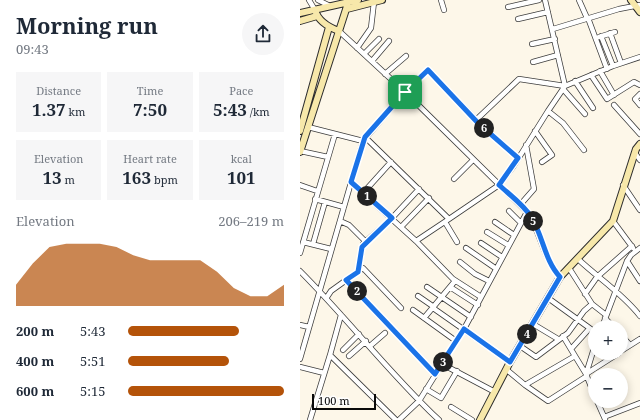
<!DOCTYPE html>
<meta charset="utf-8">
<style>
:root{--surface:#fff;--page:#f6f6f7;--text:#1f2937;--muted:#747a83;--accent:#b45309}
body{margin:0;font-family:"Noto Serif",serif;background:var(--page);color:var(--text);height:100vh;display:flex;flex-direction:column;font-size:15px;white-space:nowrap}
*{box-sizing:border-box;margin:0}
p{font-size:13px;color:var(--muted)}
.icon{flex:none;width:22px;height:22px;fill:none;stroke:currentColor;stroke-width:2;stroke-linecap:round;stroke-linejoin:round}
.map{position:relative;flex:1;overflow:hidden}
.details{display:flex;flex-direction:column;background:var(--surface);width:300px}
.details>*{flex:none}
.tools{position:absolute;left:288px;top:320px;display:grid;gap:8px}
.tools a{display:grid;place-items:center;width:40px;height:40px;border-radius:50%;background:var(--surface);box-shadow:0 2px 10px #0003;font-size:20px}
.scale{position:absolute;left:12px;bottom:10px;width:64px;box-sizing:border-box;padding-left:4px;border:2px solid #0a0a0a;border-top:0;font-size:11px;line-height:14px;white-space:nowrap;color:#0a0a0a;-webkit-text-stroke:3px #fff;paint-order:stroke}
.pin{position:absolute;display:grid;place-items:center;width:34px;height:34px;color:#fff;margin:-17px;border-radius:8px;box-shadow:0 2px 6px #0006}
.km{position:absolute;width:20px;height:20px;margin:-10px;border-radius:50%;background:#222;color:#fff;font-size:11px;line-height:20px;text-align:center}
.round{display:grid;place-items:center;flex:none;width:42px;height:42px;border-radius:21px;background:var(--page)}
.summary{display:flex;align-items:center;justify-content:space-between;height:68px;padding:0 16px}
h1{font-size:22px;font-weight:700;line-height:30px}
.figures{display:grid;grid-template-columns:repeat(3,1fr);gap:6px;height:68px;padding:4px 16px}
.figures div{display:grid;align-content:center;border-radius:0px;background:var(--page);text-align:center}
.figures b{font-size:17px;font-weight:700}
.figures small{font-size:11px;font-weight:400}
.figures p{font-size:11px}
.chart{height:112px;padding:8px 16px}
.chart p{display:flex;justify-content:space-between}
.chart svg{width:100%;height:72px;margin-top:4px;fill:var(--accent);opacity:.7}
ul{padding:0 16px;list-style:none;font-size:13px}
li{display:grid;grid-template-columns:64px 48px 1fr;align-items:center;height:30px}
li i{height:10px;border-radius:5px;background:var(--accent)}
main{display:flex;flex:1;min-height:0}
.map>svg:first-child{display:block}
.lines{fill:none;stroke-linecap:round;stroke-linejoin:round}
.street-casing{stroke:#3d3d3d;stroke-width:6}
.secondary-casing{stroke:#2c2c2c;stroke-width:8}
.street{stroke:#fff;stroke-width:4.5}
.secondary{stroke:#f7e8aa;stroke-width:6}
.route-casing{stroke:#fff;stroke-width:8}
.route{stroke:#1a73e8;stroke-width:5}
</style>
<main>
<section class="details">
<div class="summary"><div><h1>Morning run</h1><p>09:43</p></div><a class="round"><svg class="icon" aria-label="share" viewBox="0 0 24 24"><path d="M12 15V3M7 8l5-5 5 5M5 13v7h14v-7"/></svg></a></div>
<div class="figures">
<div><p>Distance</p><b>1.37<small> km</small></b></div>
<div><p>Time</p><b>7:50</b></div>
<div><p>Pace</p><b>5:43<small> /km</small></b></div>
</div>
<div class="figures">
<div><p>Elevation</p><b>13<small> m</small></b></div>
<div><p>Heart rate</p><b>163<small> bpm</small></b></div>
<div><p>kcal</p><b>101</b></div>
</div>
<div class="chart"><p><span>Elevation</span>206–219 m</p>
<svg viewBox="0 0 160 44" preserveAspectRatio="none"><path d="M0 44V31L10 18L20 8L30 6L40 6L50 6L60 8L70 13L80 16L90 16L100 16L110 16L120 23L130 33L140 38L150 38L160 31V44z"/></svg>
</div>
<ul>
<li><b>200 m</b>5:43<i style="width:71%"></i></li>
<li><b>400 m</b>5:51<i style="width:65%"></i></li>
<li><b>600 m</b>5:15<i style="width:100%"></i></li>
</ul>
</section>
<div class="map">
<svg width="340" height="420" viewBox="0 0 340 420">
<rect width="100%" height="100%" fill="#fdf7e9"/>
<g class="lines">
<defs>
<path id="street" d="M9 0 15 10
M18 0 30 6
M141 0 144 10
M279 0 287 18
M208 7 239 0
M288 18 307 69
M218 19 248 12
M253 29 319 9 340 5
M39 31 105 92 227 212C241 232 243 259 260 277
M310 33 321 63
M301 36 313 66
M299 37 315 32
M232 44 255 39
M57 48 71 28 74 2
M64 54 79 39
M72 61 89 41
M233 62 258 55
M300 71 314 95
M85 74 106 56
M291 75 307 99 334 82 340 85
M275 81 293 108
M263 89 285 114
M340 94 335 99 340 105
M314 105 340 134
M248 111 263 123 284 150
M176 120 219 79 265 86 245 0
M8 127 63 141
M235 131 252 155 242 162
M65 137 149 219 199 185 213 167 248 111 265 86 313 66 340 57
M0 151 28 157
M335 153 340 160
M154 179 173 160
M51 182 116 241 153 279 181 297
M0 185 17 191
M323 185 340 210
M63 193 91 162
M15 199 44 207
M220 205 234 189 226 145
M209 211 221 223
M40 221 49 225 66 242
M313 221 333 248
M145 222 157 242
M195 222 214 235
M101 227 129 198
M187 232 208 245
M116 241 149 219
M3 242 31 249
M181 243 202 257
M13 244 25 202
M166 248 195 268
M0 253 35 134
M278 259C298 278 322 293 340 316
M327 261 340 281
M160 262 175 274 189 281
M0 271C48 319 89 373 139 420
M58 272 63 244 92 218 119 189
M46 280 135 374
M127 287 171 317
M150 287 178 305
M285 294 297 277 332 246
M118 296 134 307
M27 297 31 291 63 268 101 308
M248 298 295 332
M292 304 306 315
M133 308 210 362
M113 310 156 341
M41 315 30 355 96 420
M124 318 155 281
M305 318 313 327
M233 324 258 339
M0 325 9 327
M302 327 327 261 331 255 340 248
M321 335 330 345
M263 336 275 356
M295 345 286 374 295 397
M70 346 85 333
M220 346 236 357 268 333 284 311 292 304 269 268
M271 349 289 329
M43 350 59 334
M321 351 340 339
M49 356 66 341
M0 359 63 141 105 92 128 70 179 123 218 158
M142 364 195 392
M0 367 24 373
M207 370 225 385 275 356 286 374 319 353
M225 385 248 401 287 376
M126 389 141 398 157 371
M297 401 305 419
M151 407 172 420
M304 417 340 403
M10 420 30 355
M99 420 119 401 164 329 227 212"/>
<path id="secondary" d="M331 0 340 12
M47 9 82 0
M15 10C18 21 28 27 39 31
M0 13 58 0
M0 21 17 16
M0 131 29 27
M0 152 49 0
M180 420 210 362 260 277 313 221 336 149 340 144"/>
</defs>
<use href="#street" class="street-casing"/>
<use href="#secondary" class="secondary-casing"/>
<use href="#street" class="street"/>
<use href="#secondary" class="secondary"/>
</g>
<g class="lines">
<defs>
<path id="route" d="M128 70 178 123 218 158 199 185C210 195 224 205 232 218 243 237 245 261 260 277L210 362 164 329 135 374 46 280 58 272 62 247 92 218 51 182 65 137 105 92Z"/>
</defs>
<use href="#route" class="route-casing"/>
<use href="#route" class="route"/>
</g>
</svg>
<div class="tools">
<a>+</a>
<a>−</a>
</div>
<div class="scale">100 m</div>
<div class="pin" style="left:105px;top:92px;background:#1e9e55"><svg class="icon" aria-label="arrive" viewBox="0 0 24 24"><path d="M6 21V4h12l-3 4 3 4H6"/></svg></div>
<b class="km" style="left:67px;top:196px">1</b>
<b class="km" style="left:57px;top:291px">2</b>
<b class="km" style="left:143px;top:362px">3</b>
<b class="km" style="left:227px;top:334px">4</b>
<b class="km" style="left:233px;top:221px">5</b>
<b class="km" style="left:184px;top:128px">6</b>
</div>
</main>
